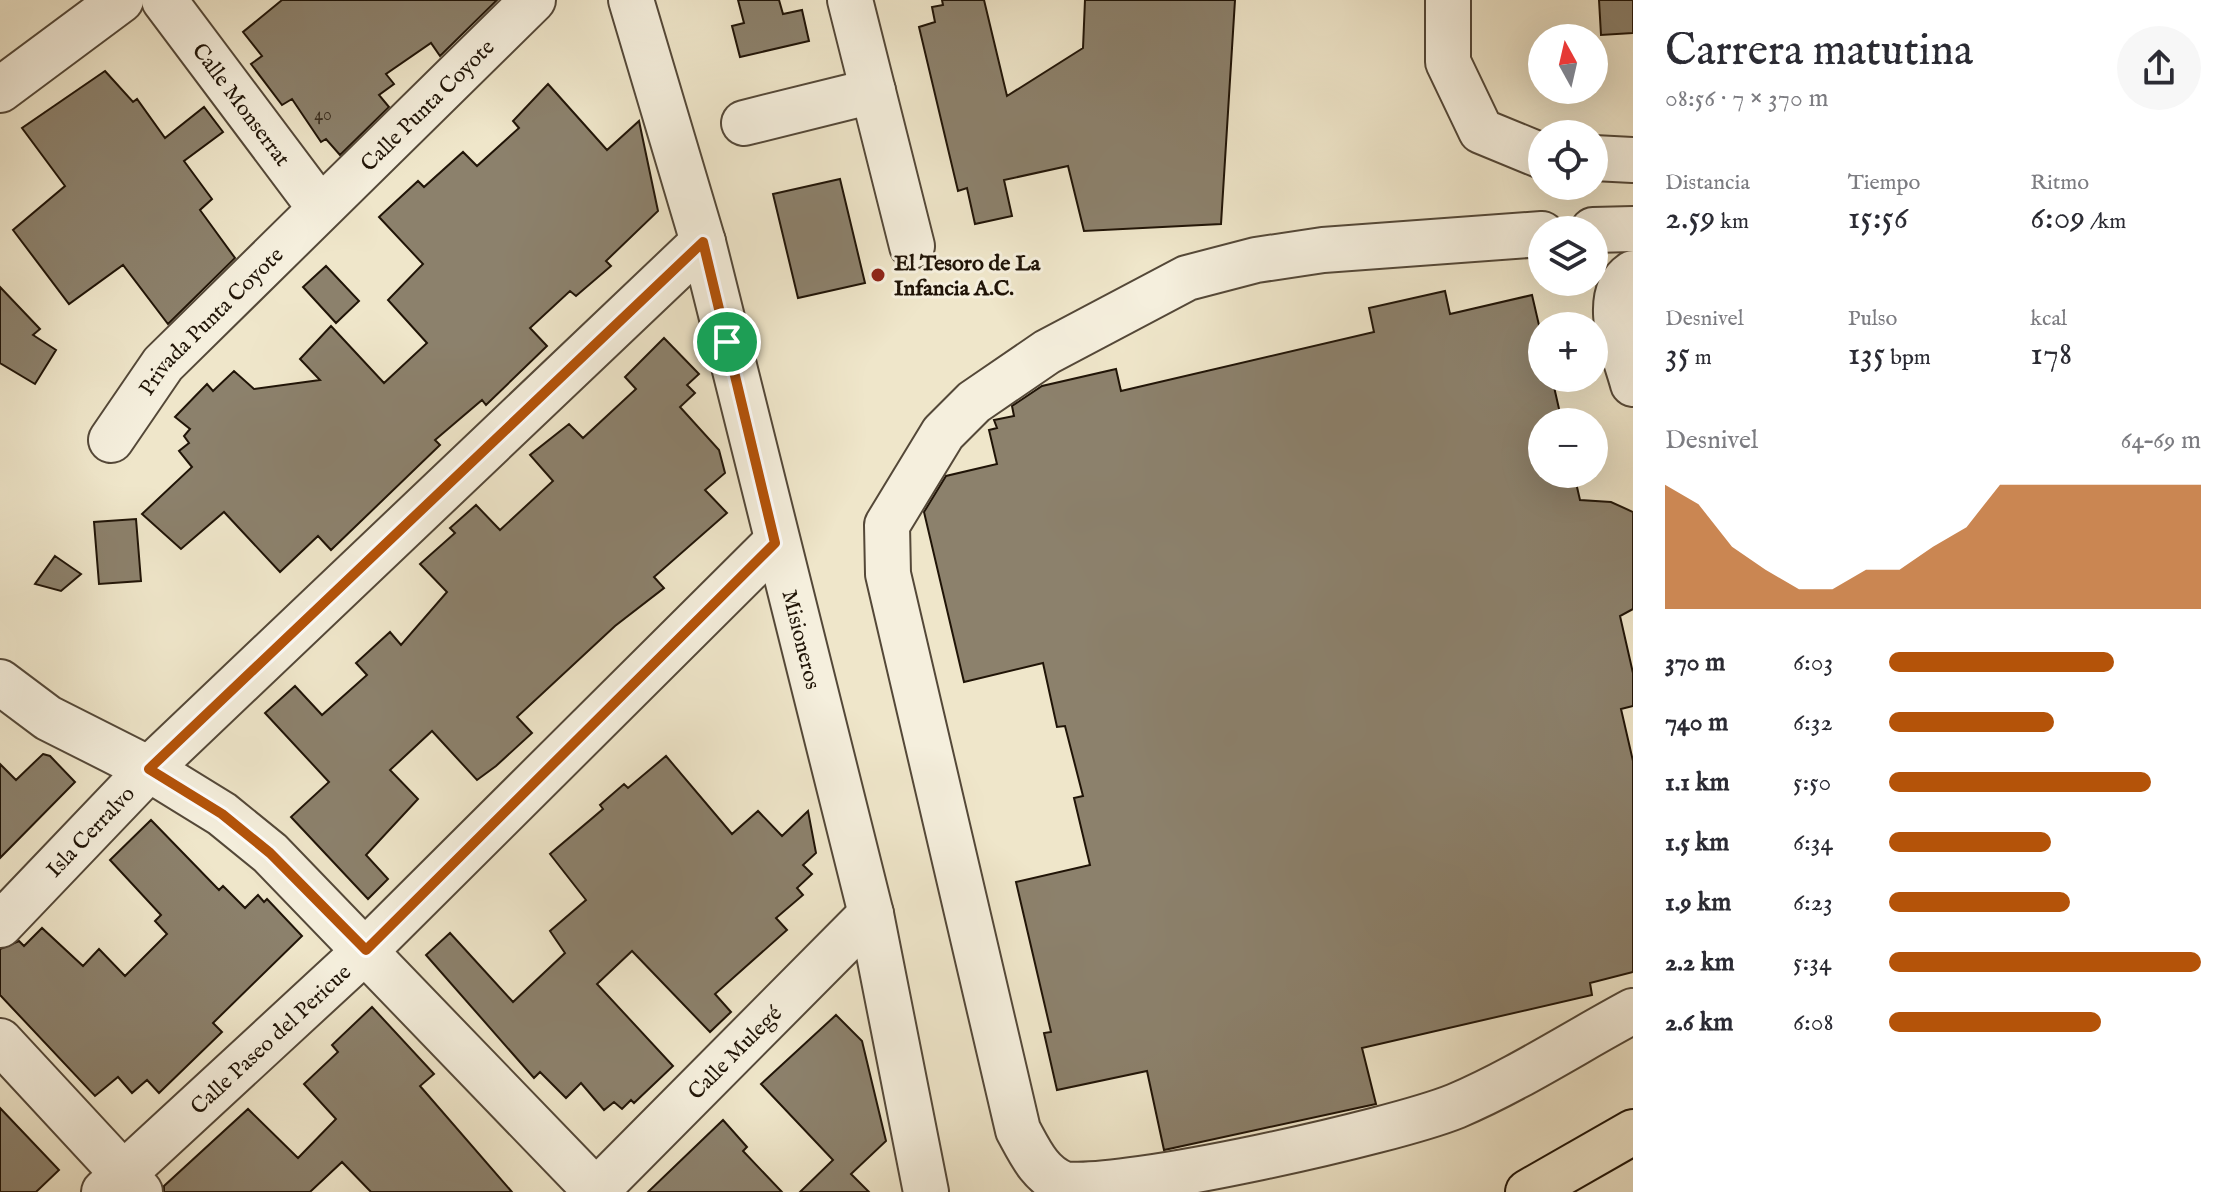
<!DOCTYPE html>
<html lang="es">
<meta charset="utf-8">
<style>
:root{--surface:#fff;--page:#f7f7f7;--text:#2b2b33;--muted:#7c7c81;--accent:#b45309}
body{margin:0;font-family:"IM FELL English",serif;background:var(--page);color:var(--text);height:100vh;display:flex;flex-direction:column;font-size:30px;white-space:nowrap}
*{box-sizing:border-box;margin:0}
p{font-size:26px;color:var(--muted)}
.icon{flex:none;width:44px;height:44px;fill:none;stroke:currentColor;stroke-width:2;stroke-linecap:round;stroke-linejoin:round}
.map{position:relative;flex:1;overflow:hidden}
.panel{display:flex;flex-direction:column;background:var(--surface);width:600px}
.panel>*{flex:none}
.needle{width:52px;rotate:352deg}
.fabs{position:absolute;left:1528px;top:24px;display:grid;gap:16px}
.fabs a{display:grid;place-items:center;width:80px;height:80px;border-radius:50%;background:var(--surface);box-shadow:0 8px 32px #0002;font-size:40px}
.pin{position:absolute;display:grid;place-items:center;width:68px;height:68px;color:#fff;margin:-34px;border:4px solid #fff;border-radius:50%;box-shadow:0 2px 8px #0007}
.round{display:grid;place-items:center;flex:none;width:84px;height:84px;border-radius:42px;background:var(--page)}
.summary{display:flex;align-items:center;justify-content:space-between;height:136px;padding:0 32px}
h1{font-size:44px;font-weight:600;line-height:60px}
.figures{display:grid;grid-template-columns:repeat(3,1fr);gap:12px;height:136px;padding:8px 32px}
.figures div{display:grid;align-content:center}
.figures b{font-size:34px;font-weight:600}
.figures small{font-size:22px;font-weight:400}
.figures p{font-size:22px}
.chart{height:224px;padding:16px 32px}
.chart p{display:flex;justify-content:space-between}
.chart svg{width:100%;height:144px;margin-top:8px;fill:var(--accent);opacity:.7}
ul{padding:0 32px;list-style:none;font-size:26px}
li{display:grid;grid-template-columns:128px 96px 1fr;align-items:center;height:60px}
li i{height:20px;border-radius:10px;background:var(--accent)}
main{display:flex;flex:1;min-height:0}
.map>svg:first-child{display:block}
.building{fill:#8c816c;stroke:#201407;stroke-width:2}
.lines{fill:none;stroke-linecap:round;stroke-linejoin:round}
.minor-casing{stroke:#544838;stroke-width:48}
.major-casing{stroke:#201407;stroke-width:48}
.minor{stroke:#f5efdd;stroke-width:44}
.major{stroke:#efe6ca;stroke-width:44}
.route-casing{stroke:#fff;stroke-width:16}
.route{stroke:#b45309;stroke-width:10}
.poi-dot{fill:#8f2418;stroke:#f5efdd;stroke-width:3}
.labels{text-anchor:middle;stroke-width:6;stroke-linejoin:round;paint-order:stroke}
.number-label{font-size:18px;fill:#3b2f20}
.street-label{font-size:22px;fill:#201407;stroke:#f5efdd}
.poi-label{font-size:22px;font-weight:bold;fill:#201407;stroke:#f5efdd;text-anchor:start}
</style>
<main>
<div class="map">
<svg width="1633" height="1192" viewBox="0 0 1633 1192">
<rect width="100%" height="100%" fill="#efe6ca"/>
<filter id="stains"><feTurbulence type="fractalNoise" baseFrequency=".0025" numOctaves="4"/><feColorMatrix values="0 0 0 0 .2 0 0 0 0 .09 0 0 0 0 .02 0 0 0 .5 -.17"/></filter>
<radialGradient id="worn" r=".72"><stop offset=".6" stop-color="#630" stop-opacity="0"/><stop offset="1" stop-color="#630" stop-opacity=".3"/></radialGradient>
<path class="building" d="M282 0H497L440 56 431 43 386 74 394 84 379 95 389 107 340 155 326 139 321 142 292 99 282 105 251 64 262 56 243 32Z
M738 0H779L783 14 802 10 809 41 740 57 732 26 744 23Z
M942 0H984L1007 96 1083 48 1085 0H1235L1221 224 1084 231 1068 166 1004 180 1012 216 975 224 967 188 958 191 919 27 935 22 932 7 943 5Z
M1599 0H1633V33L1601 35Z
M105 71 133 102 137 99 165 138 204 107 223 132 184 161 212 199 200 210 235 258 168 324 123 265 69 304 13 230 65 186 22 128Z
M548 84 607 150 639 121 658 211 606 261 611 266 576 296 570 291 530 328 547 346 486 405 482 400 435 440 440 445 331 550 318 536 280 572 224 512 181 549 142 514 192 467 179 451 189 443 184 436 190 429 175 417 207 384 213 391 234 371 254 389 320 380 300 359 331 326 384 383 427 343 388 300 423 264 379 217 418 181 424 187 463 152 477 166 519 128 513 121Z
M840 179 865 283 798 298 773 194Z
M326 266 359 301 336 323 303 287Z
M0 287 40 329 33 335 56 350 35 384 0 363Z
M1445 291 1450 314 1532 295 1542 338V378H1552L1562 422H1542V474H1574L1580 500 1611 502 1633 512V609L1620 616 1633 673V706L1621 709 1633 761V972L1590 983 1592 995 1362 1048 1376 1104 1164 1150 1147 1071 1057 1090 1044 1033 1051 1032 1016 882 1090 865 1074 798 1083 796 1065 726 1057 727 1043 663 964 682 924 512 946 476 997 464 989 430 997 428 994 420 1014 416 1012 406 1042 386 1116 369 1121 391 1374 332 1369 308Z
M664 338 699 374 687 385 695 393 680 407 719 450 725 473 705 490 727 513 654 577 664 588 615 626 517 717 532 733 496 766 477 780 432 731 390 770 418 799 366 855 388 879 368 899 291 817 329 782 265 713 295 686 322 715 367 675 356 663 390 632 401 645 447 592 420 564 455 533 450 528 476 505 500 530 553 481 530 455 569 424 583 438 636 389 625 377Z
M136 519 141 581 99 584 94 522Z
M55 556 81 574 61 591 35 584Z
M43 754 50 756 75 782 0 858V764L16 780Z
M666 756 732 834 758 811 782 836 808 811 816 853 803 865 812 874 797 888 803 895 776 918 787 930 715 994 731 1012 710 1032 632 951 597 984 673 1066 634 1103 631 1100 622 1109 614 1102 604 1110 581 1083 566 1098 540 1072 534 1078 426 955 450 933 513 1002 565 953 550 931 586 900 550 854 603 809 600 805 624 784 628 788Z
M151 820 219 890 223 886 245 908 258 895 264 902 267 899 302 936 213 1023 222 1032 159 1093 147 1080 132 1093 118 1077 95 1096 0 995V949L19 941 24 946 42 928 83 966 99 949 125 976 167 934 155 921 161 915 110 860Z
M372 1007 434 1074 420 1086 512 1192H371L342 1162 310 1192H164V1186L248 1109 298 1158 336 1119 304 1084 338 1052 332 1045Z
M836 1015 862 1041 886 1141 851 1174 869 1192H800L833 1160 761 1084Z
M0 1108 59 1170 36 1192H0Z
M723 1120 747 1147 743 1151 782 1192H648Z"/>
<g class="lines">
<defs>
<g id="minor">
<path id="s1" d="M164 0 320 208"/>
<path id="s2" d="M631 0 703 242 871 914 926 1192"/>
<path d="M850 0 912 246"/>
<path d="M1448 0V62L1481 131 1542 156"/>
<path d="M0 90 121 0"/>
<path d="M744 123 873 91"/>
<path d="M1594 158 1633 160"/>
<path d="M1593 230 1633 229"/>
<path d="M1542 234 1323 250 1256 260 1187 278 1047 352 974 402 943 433 887 525 888 574 1018 1130C1030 1152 1040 1175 1064 1184 1123 1192 1392 1132 1456 1106 1517 1080 1575 1042 1633 1011"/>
<path d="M1633 273C1599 296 1625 354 1633 384"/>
<path id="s3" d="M111 440 163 364 533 0"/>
<path d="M0 682 48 718 149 769 222 814 270 853 597 1192"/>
<path id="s4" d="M0 925 149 769 703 242"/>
<path d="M0 1041 140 1192"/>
<path id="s5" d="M596 1191 871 914"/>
<path id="s6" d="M104 1192 366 950 775 543"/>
</g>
<path id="major" d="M1528 1192 1633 1132"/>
</defs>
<use href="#minor" class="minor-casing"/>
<use href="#major" class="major-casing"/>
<use href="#minor" class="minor"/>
<use href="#major" class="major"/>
</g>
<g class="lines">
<defs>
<path id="route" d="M703 242 775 543 366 950 270 853 222 814 149 769Z"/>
</defs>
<use href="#route" class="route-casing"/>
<use href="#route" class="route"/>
</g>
<circle class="poi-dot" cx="878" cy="275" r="8"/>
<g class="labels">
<g class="number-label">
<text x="323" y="120">40</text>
</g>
<g class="street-label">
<text dy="8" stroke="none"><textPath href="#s1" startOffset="130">Calle Monserrat</textPath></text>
<text dy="8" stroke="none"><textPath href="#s3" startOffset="462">Calle Punta Coyote</textPath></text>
<text dy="8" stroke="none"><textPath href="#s3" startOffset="156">Privada Punta Coyote</textPath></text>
<text dy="8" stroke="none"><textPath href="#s2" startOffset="662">Misioneros</textPath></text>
<text dy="8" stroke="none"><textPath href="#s4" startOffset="130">Isla Cerralvo</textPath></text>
<text dy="8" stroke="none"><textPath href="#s6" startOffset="226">Calle Paseo del Pericue</textPath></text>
<text dy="8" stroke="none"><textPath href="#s5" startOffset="196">Calle Mulegé</textPath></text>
</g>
<g class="poi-label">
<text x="894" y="270">El Tesoro de La<tspan x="894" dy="25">Infancia A.C.</tspan></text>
</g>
</g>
<rect width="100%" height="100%" filter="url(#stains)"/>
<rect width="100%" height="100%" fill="url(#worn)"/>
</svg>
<div class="fabs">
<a><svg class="needle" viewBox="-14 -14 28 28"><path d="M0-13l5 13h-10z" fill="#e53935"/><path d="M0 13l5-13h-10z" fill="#7c7c81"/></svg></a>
<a><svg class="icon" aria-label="locate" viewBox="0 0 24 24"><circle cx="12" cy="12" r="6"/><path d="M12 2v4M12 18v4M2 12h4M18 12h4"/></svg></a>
<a><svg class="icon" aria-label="layers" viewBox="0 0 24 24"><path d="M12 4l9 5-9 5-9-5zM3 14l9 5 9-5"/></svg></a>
<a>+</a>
<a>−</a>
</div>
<div class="pin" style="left:727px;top:342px;background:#1e9e55"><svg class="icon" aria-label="arrive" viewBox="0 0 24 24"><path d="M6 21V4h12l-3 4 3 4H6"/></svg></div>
</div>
<section class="panel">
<div class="summary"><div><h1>Carrera matutina</h1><p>08:56 · 7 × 370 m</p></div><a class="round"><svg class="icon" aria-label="share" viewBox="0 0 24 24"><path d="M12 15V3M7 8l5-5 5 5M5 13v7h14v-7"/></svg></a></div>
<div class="figures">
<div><p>Distancia</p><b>2.59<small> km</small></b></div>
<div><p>Tiempo</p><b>15:56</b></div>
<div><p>Ritmo</p><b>6:09<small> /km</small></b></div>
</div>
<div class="figures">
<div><p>Desnivel</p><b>35<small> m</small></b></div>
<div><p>Pulso</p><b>135<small> bpm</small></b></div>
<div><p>kcal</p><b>178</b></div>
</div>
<div class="chart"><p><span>Desnivel</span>64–69 m</p>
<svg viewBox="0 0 160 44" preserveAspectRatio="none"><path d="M0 44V6L10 12L20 25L30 32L40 38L50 38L60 32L70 32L80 25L90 19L100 6L110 6L120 6L130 6L140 6L150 6L160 6V44z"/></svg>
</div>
<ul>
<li><b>370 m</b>6:03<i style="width:72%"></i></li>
<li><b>740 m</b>6:32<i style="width:53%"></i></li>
<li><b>1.1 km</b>5:50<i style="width:84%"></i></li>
<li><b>1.5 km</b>6:34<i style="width:52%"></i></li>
<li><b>1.9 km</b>6:23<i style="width:58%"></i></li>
<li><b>2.2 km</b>5:34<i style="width:100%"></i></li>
<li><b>2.6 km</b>6:08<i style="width:68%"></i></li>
</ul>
</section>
</main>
